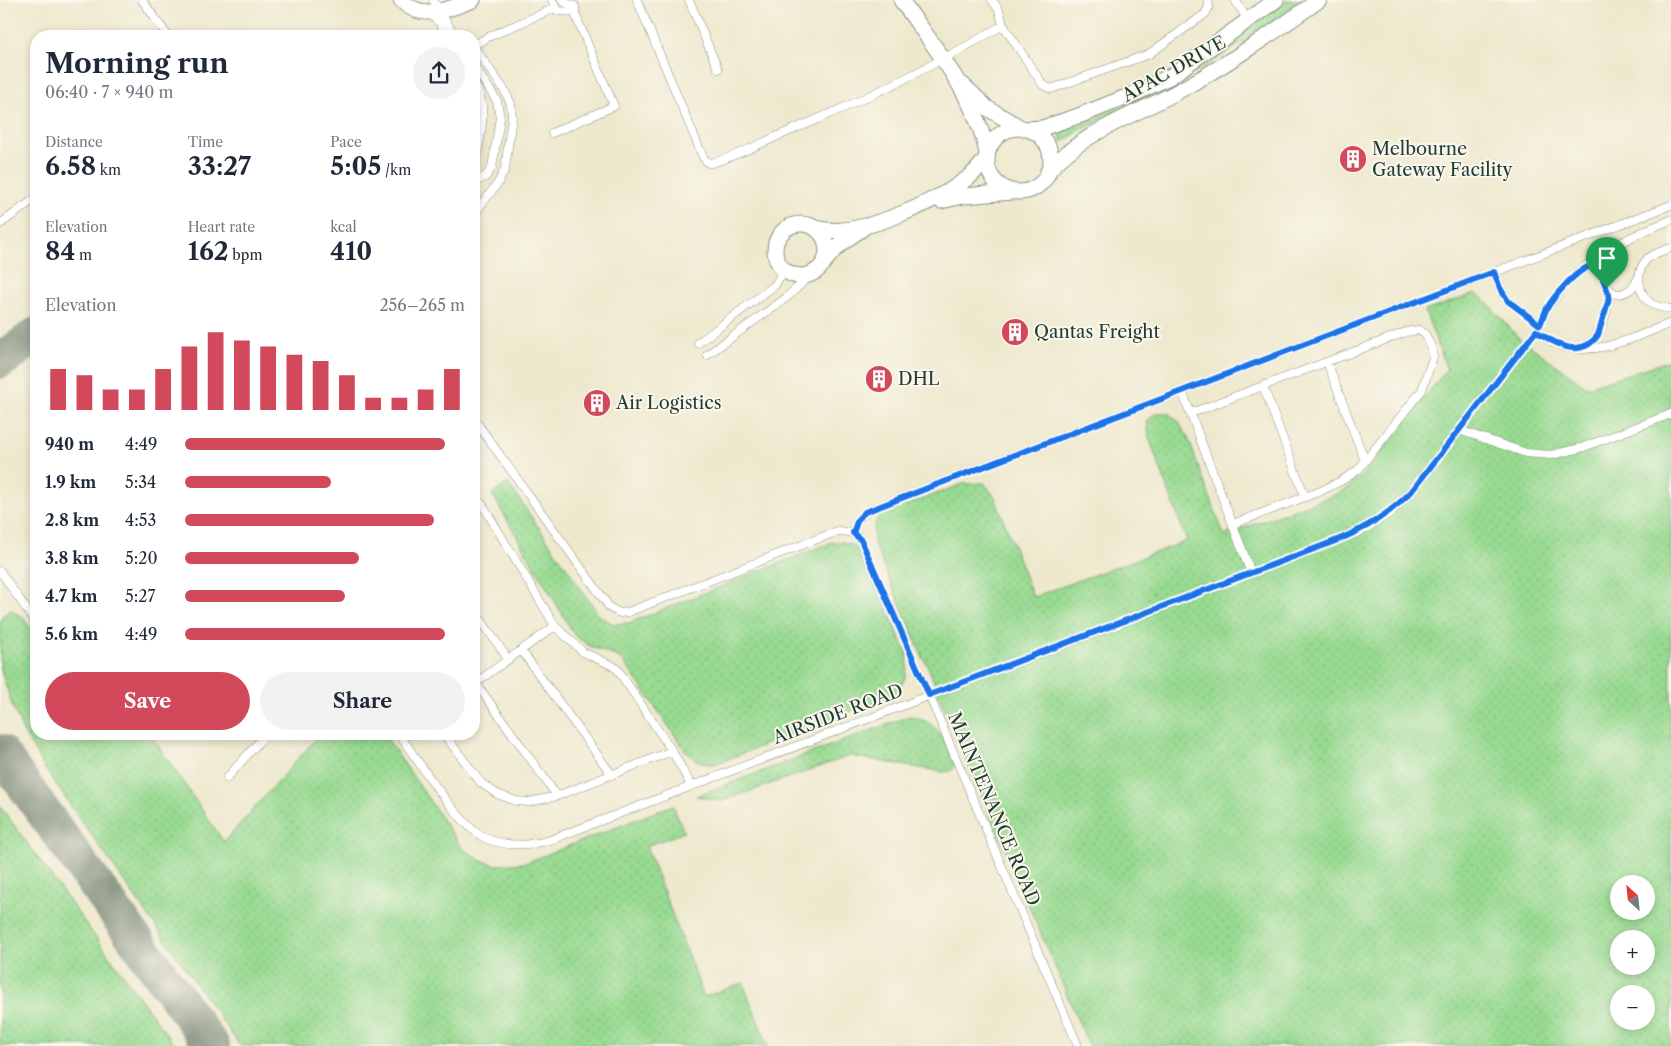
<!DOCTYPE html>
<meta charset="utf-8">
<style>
:root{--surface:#fff;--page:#f2f2f3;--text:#1f2937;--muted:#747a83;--accent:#d1495b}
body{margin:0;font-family:"Libre Caslon Text",serif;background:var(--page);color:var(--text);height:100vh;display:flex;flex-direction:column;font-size:19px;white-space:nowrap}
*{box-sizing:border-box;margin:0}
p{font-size:16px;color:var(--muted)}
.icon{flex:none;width:28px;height:28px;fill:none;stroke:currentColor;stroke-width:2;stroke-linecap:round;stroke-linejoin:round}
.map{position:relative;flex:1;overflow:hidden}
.drawer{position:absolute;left:30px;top:30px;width:450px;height:710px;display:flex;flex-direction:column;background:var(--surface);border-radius:20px;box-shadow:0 2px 8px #0003}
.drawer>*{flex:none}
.needle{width:32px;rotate:333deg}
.fabs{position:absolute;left:1610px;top:875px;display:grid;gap:10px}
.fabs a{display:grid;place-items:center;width:45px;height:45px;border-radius:50%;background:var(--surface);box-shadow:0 2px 8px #0003;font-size:25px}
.pin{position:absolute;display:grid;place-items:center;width:42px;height:42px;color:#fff;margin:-51px -21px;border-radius:50% 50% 50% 0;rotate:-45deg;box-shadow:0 0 5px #0007}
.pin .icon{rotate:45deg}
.round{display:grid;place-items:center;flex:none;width:52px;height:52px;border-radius:26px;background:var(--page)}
.headline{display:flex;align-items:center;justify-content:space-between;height:85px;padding:0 15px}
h1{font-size:28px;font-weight:800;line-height:38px}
.stats{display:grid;grid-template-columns:repeat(3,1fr);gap:8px;height:85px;padding:5px 15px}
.stats div{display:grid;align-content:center}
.stats b{font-size:25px;font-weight:800}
.stats small{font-size:14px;font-weight:400}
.stats p{font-size:14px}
.chart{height:140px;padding:10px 15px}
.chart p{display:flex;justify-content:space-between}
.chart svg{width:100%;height:90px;margin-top:5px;stroke:var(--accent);stroke-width:6}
.primary-button{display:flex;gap:10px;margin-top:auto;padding:10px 15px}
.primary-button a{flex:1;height:58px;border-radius:30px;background:var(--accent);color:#fff;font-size:20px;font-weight:800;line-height:58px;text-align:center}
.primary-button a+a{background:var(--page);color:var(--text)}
ul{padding:0 15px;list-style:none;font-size:16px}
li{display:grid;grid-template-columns:80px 60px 1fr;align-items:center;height:38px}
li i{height:12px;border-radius:6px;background:var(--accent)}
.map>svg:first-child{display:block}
.grass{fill:url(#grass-dots);stroke:#5c8c62;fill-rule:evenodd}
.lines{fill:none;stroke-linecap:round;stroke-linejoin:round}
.taxiway{stroke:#869280;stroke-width:36}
.lane-casing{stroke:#869280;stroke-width:9}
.street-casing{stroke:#869280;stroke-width:17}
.lane{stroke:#fff;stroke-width:8}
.street{stroke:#fff;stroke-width:15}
.route-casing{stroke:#fff;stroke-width:10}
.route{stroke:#1a73e8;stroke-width:6}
.labels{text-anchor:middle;stroke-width:4;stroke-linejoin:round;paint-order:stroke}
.street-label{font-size:18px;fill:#1f3d34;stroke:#fbf7ec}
.poi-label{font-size:18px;fill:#1f3d34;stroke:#fbf7ec;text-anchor:start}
</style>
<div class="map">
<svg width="1671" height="1046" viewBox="0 0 1671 1046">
<defs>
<pattern id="grass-dots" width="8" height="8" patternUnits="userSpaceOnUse" patternTransform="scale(1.25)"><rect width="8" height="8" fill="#98da91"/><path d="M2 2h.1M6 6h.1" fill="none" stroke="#83bc7e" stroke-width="1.8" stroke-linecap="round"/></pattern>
</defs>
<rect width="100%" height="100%" fill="#fbf7ec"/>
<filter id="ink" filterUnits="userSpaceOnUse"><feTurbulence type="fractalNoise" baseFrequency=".02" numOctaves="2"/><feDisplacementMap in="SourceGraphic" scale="10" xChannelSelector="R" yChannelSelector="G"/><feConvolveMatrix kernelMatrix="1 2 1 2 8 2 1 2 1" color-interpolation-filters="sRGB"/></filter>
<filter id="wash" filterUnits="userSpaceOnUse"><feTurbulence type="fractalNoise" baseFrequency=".0096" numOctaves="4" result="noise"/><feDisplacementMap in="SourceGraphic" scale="20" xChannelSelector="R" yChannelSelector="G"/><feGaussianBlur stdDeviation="1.12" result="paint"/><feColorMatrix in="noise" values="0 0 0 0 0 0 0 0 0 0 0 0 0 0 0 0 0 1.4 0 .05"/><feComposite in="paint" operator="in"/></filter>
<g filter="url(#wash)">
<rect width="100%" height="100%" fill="#eee8cd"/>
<path class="grass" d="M1288 0H1305L1238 46 1208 65 1165 88 1079 131 1063 142 1059 133 1122 106 1189 71Z
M1476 294 1483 298 1519 338 1587 387 1671 360V1046H1089L944 708 928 666 923 658 875 546C872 535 873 523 880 515L963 484 984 483 995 497 1033 597 1187 541 1149 438 1147 421 1156 413H1168L1178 421 1188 438 1224 535 1337 494 1351 486 1361 477 1447 369 1425 311 1468 296ZM1619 884H1646V911H1619ZM1619 939H1646V966H1619ZM1619 994H1646V1021H1619Z
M508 483 599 615 613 624 629 623 830 543C845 539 856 546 864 557L907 654C909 672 905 687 888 697L715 764C701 765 694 760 685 750L624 662 618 657 590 646 575 636 492 494Z
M11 610 19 615H21L36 636V734H150L224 842 320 734H384L462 848 480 860 496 865 525 863 673 805 684 832 646 846 704 997 743 983 768 1046H240L45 769 23 731 13 708 0 667V621L2 616Z
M910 716C941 722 944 741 955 767L951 771 943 772 850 756 722 801 696 796Z
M0 806 175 1046H0Z"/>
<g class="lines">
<path class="taxiway" d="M0 361 36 335
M0 752 212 1046"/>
</g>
</g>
<g filter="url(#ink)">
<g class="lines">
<defs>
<path id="lane" d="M142 0 168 36
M433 0 455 36
M552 0 558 11 574 12
M637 0 703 157 708 163H711C736 157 761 143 785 133 860 102 933 67 1003 25
M689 0 718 69
M992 0 999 10 1003 25 1043 85 1051 89 1149 54 1205 14 1209 7 1208 0
M1235 0 1248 20
M430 14 440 23 446 36
M474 45 488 37 555 8
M474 47 505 91 511 104 512 117 505 169 498 183 474 214
M474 66 497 101 500 118 492 168 485 177 474 182
M474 83C491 109 478 143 474 172
M552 133 614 106 575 14V6L566 3 562 0
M0 224 36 198
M1671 248C1663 251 1652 253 1646 260 1635 273 1638 295 1652 304 1657 307 1664 308 1671 309
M1494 272 1500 288 1508 301 1540 325
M1607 288 1616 294C1627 294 1634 288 1638 278
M1536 331C1544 336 1551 343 1559 345 1596 358 1637 336 1671 323
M698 343 775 285 782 273 779 264
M1580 347C1586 345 1592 342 1596 337 1601 330 1610 303 1609 295 1608 287 1602 272 1595 267L1585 268
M707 355 786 298 813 273
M1327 362 1365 461
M1263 386 1305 497
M1182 391 1251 573
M1191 413 1406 332 1418 330 1425 334 1430 344 1433 357 1422 390 1358 470 1341 481 1321 491 1233 524
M474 419 610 608 620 613 628 612 838 531 849 532 859 537 929 695 1078 1046
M1459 430 1526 453 1551 455 1581 448 1671 414
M474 509 482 504 555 626 474 684
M853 533 858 519 869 510 1671 205
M0 571 36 623
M474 610 508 659
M555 626 583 652 613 666 618 670 672 751 691 785
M521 650 612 775
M475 682 557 796
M399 734C416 758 460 827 485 838 506 847 528 846 550 840L1359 532 1391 512 1411 492 1536 331C1542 323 1543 314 1549 306 1580 262 1621 239 1671 220
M444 734 481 783 497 794 516 801 529 802 557 796 672 751
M227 778 266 734"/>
<path id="street" d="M401 0C422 22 449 9 473 0
M901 0C932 44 978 99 987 154
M963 85 987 108 1023 129
M987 160a32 32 0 1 1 64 0a32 32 0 1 1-64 0Z
M1026 129 1042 128 1081 115 1134 94 1171 76 1276 0
M1048 171C1086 129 1137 115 1184 88 1231 62 1275 31 1319 0
M941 201 963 196 1012 192
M775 250a26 26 0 1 1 52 0a26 26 0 1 1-52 0Z
M815 228C855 240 938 202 969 177 976 172 982 164 987 157
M825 261C835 247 848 238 862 229"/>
</defs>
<use href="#lane" class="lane-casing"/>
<use href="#street" class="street-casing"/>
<use href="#lane" class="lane"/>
<use href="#street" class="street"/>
</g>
</g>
<g class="lines" filter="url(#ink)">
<defs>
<path id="route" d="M1592 266 1600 271 1609 295 1608 302 1598 335C1580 360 1556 344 1536 331L1411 492C1388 515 1365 529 1335 541L929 695 861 540 853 533 858 519 865 512 1494 272 1500 288 1508 301 1540 325C1542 320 1544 315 1546 310 1553 297 1578 268 1592 266Z"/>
</defs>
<use href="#route" class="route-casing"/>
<use href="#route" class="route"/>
</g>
<defs>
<symbol id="building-disc" viewBox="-11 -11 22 22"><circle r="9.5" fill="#d1495b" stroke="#fbf7ec"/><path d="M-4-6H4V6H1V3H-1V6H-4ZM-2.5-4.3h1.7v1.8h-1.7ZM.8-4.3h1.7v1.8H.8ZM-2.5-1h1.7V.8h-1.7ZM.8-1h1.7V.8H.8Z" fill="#fff"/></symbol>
</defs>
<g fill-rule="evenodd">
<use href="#building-disc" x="1337" y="143" width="32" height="32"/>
<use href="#building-disc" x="999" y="316" width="32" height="32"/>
<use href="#building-disc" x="863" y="363" width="32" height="32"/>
<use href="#building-disc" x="581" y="387" width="32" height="32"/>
</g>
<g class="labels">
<g class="street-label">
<text transform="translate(1174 69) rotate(-29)" y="6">APAC DRIVE</text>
<text transform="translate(838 714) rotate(-21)" y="6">AIRSIDE ROAD</text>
<text transform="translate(994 809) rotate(67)" y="6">MAINTENANCE ROAD</text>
</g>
<g class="poi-label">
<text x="1372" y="155">Melbourne<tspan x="1372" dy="21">Gateway Facility</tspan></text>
<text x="1034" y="338">Qantas Freight</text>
<text x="898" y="385">DHL</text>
<text x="616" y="409">Air Logistics</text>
</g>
</g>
</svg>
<div class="fabs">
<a><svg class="needle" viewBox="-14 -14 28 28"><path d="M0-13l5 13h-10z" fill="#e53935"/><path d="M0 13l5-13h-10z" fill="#747a83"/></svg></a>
<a>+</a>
<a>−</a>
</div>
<div class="pin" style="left:1607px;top:288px;background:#1e9e55"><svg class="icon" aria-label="arrive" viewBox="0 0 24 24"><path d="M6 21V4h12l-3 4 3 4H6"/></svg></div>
<section class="drawer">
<div class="headline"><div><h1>Morning run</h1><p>06:40 · 7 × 940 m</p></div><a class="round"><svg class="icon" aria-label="share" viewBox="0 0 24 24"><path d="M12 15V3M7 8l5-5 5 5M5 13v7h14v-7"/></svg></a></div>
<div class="stats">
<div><p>Distance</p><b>6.58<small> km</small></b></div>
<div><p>Time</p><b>33:27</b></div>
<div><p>Pace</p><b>5:05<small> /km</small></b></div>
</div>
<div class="stats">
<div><p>Elevation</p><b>84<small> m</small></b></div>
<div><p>Heart rate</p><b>162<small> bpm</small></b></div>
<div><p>kcal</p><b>410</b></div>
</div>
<div class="chart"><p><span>Elevation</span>256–265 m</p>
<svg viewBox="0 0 160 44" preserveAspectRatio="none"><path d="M5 44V24M15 44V27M25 44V34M35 44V34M45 44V24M55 44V13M65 44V6M75 44V10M85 44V13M95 44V17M105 44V20M115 44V27M125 44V38M135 44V38M145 44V34M155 44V24"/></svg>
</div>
<ul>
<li><b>940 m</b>4:49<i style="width:93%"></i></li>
<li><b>1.9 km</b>5:34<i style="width:52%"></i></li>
<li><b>2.8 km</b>4:53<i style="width:89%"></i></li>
<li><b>3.8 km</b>5:20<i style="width:62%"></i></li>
<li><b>4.7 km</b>5:27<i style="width:57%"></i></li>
<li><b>5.6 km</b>4:49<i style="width:93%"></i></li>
</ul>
<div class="primary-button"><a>Save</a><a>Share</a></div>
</section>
</div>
